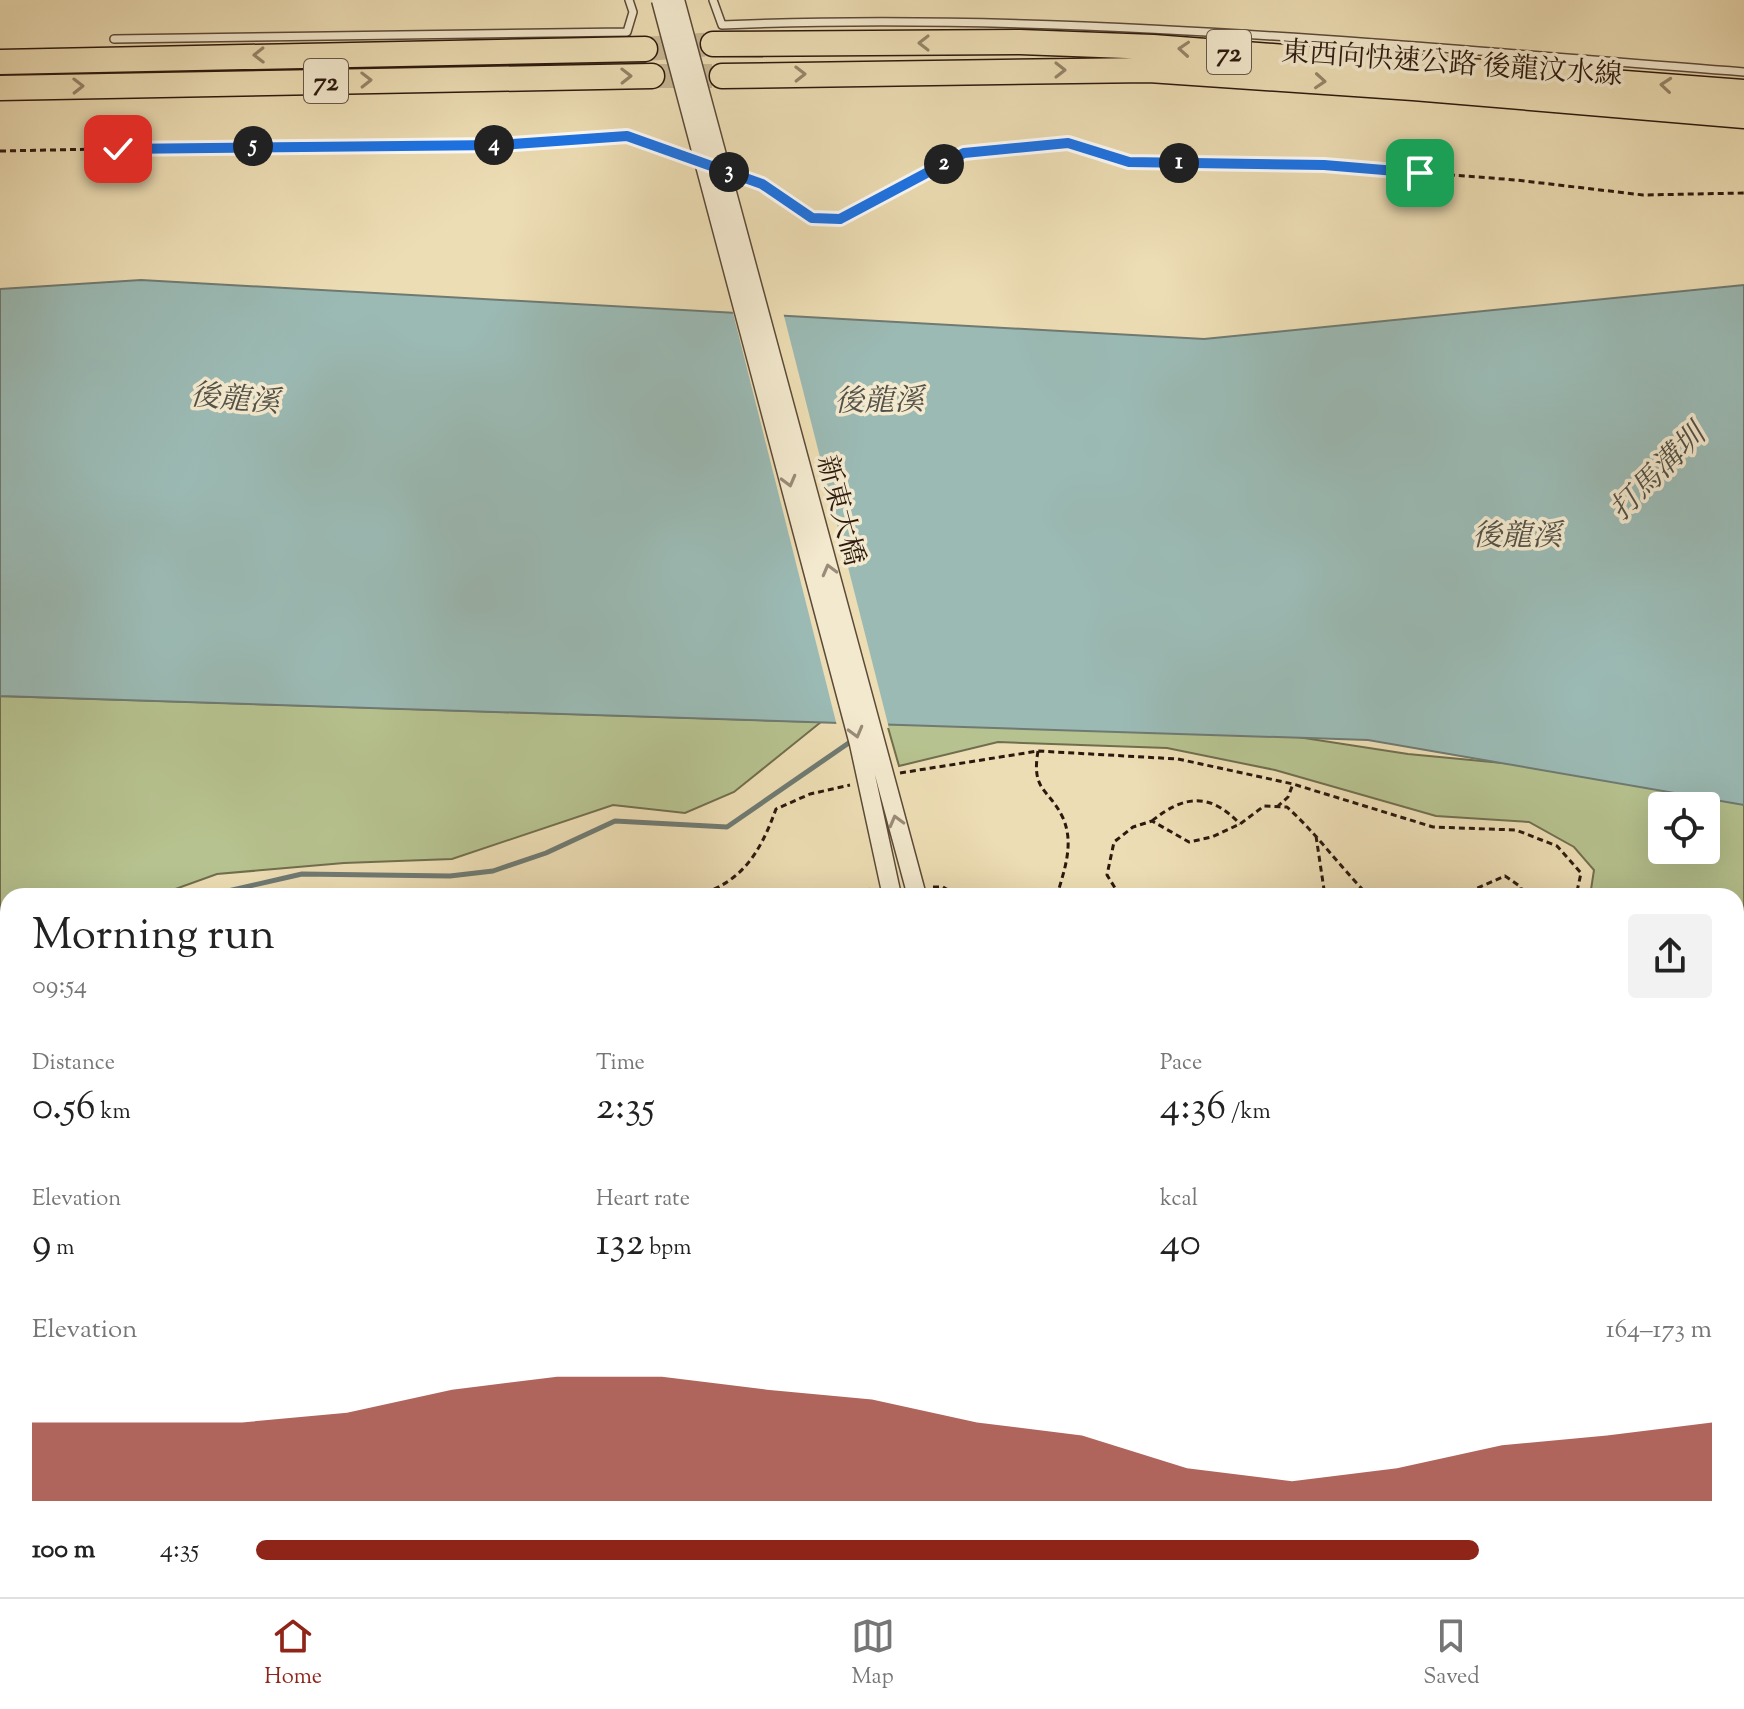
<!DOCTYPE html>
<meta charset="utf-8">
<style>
:root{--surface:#fff;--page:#f2f2f2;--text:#222;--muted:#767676;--line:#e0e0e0;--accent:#8f2418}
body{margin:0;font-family:"Sorts Mill Goudy","Noto Serif TC",serif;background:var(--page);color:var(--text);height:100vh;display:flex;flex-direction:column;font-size:30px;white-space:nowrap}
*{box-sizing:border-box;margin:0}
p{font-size:26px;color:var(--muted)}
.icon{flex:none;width:44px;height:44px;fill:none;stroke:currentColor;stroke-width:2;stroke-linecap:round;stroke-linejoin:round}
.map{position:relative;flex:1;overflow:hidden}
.details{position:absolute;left:0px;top:888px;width:1744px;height:710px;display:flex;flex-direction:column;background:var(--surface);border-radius:24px 24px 0 0;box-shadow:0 8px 32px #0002}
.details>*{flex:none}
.buttons{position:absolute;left:1648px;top:792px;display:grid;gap:16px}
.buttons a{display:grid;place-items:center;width:72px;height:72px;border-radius:8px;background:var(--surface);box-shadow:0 8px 32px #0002;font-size:40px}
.pin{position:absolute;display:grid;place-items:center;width:68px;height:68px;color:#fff;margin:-34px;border-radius:16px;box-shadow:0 4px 12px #0006}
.km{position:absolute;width:40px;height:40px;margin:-20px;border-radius:50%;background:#222;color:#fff;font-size:22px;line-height:40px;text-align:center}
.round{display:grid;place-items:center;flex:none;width:84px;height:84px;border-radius:8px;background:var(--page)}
.summary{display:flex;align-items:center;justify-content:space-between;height:136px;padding:0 32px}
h1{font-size:44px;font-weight:600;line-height:60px}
.stats{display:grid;grid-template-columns:repeat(3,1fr);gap:12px;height:136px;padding:8px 32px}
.stats div{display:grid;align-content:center}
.stats b{font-size:40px;font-weight:600}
.stats small{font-size:22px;font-weight:400}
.stats p{font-size:22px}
.chart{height:224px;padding:16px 32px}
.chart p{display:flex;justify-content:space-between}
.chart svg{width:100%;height:144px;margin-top:8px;fill:var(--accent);opacity:.7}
ul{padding:0 32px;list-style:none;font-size:26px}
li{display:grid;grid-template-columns:128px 96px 1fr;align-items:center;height:60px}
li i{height:20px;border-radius:10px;background:var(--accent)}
.menu{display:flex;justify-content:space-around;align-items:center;height:112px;border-top:2px solid var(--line);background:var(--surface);font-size:22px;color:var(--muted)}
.menu a{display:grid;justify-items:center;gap:4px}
.menu .current{color:var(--accent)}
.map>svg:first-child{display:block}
.green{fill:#b6c28f;stroke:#716e4e;stroke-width:2;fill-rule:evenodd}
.water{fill:#9bbab4;stroke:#6f7a72;stroke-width:2}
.pier{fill:#edddb4}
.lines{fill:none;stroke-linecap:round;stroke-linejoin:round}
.stream{stroke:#6f7a72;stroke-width:5}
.trunk-tunnel{stroke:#c6b693;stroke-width:24;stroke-dasharray:24 12;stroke-linecap:butt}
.service-casing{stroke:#5c4a38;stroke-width:10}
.minor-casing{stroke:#5c4a38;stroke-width:17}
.primary-casing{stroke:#2c190e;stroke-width:25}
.trunk-casing{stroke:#2c190e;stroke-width:27}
.path{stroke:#2c190e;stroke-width:3;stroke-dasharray:6 4;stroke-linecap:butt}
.service{stroke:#f3e9ce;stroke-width:7}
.minor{stroke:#f3e9ce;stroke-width:14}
.primary{stroke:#edddb4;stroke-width:22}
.trunk{stroke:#edddb4;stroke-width:24}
.tertiary-bridge-casing{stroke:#5c4a38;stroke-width:21;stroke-linecap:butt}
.tertiary-bridge{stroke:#f3e9ce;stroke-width:18}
.oneway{stroke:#968569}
.oneway2{stroke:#998b78}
.route-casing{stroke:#fff;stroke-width:16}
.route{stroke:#1a73e8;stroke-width:10}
.labels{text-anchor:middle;stroke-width:7;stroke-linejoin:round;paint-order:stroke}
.shield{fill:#f3e9ce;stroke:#685748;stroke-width:2}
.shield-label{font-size:26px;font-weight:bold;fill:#2c190e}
.street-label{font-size:28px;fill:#2c190e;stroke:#f3e9ce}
.water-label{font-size:30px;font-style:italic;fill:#535148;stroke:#f3e9ce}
</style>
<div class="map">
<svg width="1744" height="1597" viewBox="0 0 1744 1597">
<rect width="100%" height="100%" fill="#edddb4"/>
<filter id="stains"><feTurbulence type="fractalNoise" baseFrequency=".0025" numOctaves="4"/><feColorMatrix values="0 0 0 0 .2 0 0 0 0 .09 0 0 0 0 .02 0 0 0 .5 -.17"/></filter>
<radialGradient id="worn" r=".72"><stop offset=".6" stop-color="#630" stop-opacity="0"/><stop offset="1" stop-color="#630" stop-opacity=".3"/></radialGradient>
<path class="green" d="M0 696 821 722 734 792 685 813 613 805 452 859 344 863 217 874 156 896H8V918H0Z
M887 724 1239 728 1408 754 1744 786V939H1736V896H1590L1594 870 1574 847 1529 822 1436 816 1275 770 1167 748 998 742 899 766ZM1662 806H1706V850H1662Z"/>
<path class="water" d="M141 280 1204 339 1744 285V805L1368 740 0 696V289Z"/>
<path class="pier" d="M732 309 783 312 889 728 837 726Z"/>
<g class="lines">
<path class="stream" d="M206 896 302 874 450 876 493 871 546 853 615 821 727 827 853 740
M0 939H8"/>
<path class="trunk-tunnel" d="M645 49 713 44
M652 76H722"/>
<defs>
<path id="service" d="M713 0 722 25C1063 11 1404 46 1744 72
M114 39 627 32 633 12 629 0
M1736 1087 1744 1088
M0 1093H8
M0 1313H8
M1736 1431 1741 1414
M0 1517 8 1516
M438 1590 475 1597
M876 1590 887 1597
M1165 1590 1176 1597
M725 1597 726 1590
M1014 1597 1020 1595
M1199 1597 1200 1590
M1505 1597 1506 1590
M1689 1597 1691 1590"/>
<path id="minor" d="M906 1590 907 1597
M116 1597V1590"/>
<path id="primary" d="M1736 1028H1744
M0 1043 8 1042
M1736 1056H1744
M0 1068H8"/>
<path id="trunk" d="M713 44 1020 42 1153 47 1744 92
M0 62 645 49
M722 76 1149 70 1413 88 1744 116
M0 88 652 76"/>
</defs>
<use href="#service" class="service-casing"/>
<use href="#minor" class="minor-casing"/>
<use href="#primary" class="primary-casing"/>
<use href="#trunk" class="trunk-casing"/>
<path class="path" d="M0 151 355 144 499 145 627 136 684 156
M741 176 762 184 812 218 840 219 964 153 1068 143 1129 162 1324 165 1516 180 1643 195 1744 193
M1038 751C1031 792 1049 788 1063 818 1074 843 1065 868 1058 892
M900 773 1038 751 1178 759 1293 784 1433 827 1516 830 1557 846 1581 873 1576 896
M1277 807 1288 797 1293 784
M1152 821C1184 795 1210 792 1240 824
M1316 836 1325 896
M933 887H943L958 896
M720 889 726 896
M695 896C742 883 760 853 776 809L810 794 850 785
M856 896 873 888
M1050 896 1058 892 1071 896
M1120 896 1107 875 1114 842 1133 827 1152 821 1189 842 1212 837 1240 824 1264 806 1287 807C1317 834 1340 867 1369 896
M1459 896 1505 876 1521 887 1522 896
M1736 949H1744
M0 954H8
M0 999H8
M1738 1404 1744 1332"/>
<use href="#service" class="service"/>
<use href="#minor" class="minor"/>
<use href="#primary" class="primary"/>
<use href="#trunk" class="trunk"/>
<defs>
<path id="tertiary-bridge" d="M661 0 859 744 892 896
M675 0 917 896"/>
</defs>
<use href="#tertiary-bridge" class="tertiary-bridge-casing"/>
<use href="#tertiary-bridge" class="tertiary-bridge"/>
</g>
<defs><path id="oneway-chevron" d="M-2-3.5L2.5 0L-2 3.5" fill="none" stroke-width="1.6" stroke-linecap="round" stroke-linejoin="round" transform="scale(2)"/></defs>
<g class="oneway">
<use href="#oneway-chevron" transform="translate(924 43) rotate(180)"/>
<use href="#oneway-chevron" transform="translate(1184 49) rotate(-176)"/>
<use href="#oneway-chevron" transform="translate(259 55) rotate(179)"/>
<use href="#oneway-chevron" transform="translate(1060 70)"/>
<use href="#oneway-chevron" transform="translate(800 74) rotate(-1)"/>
<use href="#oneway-chevron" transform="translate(626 76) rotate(-1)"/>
<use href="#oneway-chevron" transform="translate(366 80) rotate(-1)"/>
<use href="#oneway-chevron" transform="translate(1320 81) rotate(4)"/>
<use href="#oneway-chevron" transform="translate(1666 85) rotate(-175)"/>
<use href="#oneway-chevron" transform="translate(78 86) rotate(-1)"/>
</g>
<g class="oneway2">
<use href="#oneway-chevron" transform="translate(789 481) rotate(75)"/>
<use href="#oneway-chevron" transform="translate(829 570) rotate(-105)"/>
<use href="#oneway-chevron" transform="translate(856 732) rotate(75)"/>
<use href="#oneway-chevron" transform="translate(896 821) rotate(-105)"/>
</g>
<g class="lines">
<defs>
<path id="route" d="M118 149 499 145 627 136 762 184 812 218 840 219 964 153 1068 143 1129 162 1324 165 1420 173"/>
</defs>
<use href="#route" class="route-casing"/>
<use href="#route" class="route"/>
</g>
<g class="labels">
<g class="shield">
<rect x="1207" y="30" width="44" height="44" rx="6"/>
<rect x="304" y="59" width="44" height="44" rx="6"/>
</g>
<g class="shield-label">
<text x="1229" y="61">72</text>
<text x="326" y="90">72</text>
</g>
<g class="street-label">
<text transform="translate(1452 62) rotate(4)" y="10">東西向快速公路 後龍汶水線</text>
<text transform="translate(842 510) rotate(75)" y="10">新東大橋</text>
</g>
<g class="water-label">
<text transform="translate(235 398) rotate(5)" y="10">後龍溪</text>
<text transform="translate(879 400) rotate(-1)" y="10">後龍溪</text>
<text transform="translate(1657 472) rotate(-45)" y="10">打馬溝圳</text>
<text x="1517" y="545">後龍溪</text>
</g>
</g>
<rect width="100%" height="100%" filter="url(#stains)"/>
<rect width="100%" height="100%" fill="url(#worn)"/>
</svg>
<div class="buttons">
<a><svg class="icon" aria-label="locate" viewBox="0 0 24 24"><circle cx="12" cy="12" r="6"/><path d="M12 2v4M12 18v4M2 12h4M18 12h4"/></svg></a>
</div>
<div class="pin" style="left:1420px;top:173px;background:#1e9e55"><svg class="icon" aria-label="arrive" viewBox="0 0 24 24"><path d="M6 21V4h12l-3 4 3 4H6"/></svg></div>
<div class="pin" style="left:118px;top:149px;background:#d93025"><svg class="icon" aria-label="check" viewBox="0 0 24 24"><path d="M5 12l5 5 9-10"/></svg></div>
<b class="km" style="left:1179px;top:163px">1</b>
<b class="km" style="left:944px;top:164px">2</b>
<b class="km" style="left:729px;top:172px">3</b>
<b class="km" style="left:494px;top:145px">4</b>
<b class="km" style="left:253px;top:146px">5</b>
<section class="details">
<div class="summary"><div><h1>Morning run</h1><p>09:54</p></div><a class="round"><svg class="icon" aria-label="share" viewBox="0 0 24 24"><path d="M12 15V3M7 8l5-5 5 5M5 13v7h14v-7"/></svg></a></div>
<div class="stats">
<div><p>Distance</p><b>0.56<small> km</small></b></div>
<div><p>Time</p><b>2:35</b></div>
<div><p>Pace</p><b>4:36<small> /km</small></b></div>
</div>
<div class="stats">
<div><p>Elevation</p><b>9<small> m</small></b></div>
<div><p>Heart rate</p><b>132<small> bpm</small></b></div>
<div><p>kcal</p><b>40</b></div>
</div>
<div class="chart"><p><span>Elevation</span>164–173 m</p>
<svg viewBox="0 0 160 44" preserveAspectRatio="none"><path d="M0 44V20L10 20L20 20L30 17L40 10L50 6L60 6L70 10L80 13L90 20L100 24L110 34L120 38L130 34L140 27L150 24L160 20V44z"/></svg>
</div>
<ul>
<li><b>100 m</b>4:35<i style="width:84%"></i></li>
</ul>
</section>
</div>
<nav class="menu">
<a class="current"><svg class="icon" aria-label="home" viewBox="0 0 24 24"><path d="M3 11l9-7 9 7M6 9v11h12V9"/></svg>Home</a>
<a><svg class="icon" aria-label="map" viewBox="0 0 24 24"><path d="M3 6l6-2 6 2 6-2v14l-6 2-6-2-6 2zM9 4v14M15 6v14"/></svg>Map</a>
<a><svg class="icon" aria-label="saved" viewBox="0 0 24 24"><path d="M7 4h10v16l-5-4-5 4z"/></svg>Saved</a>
</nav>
